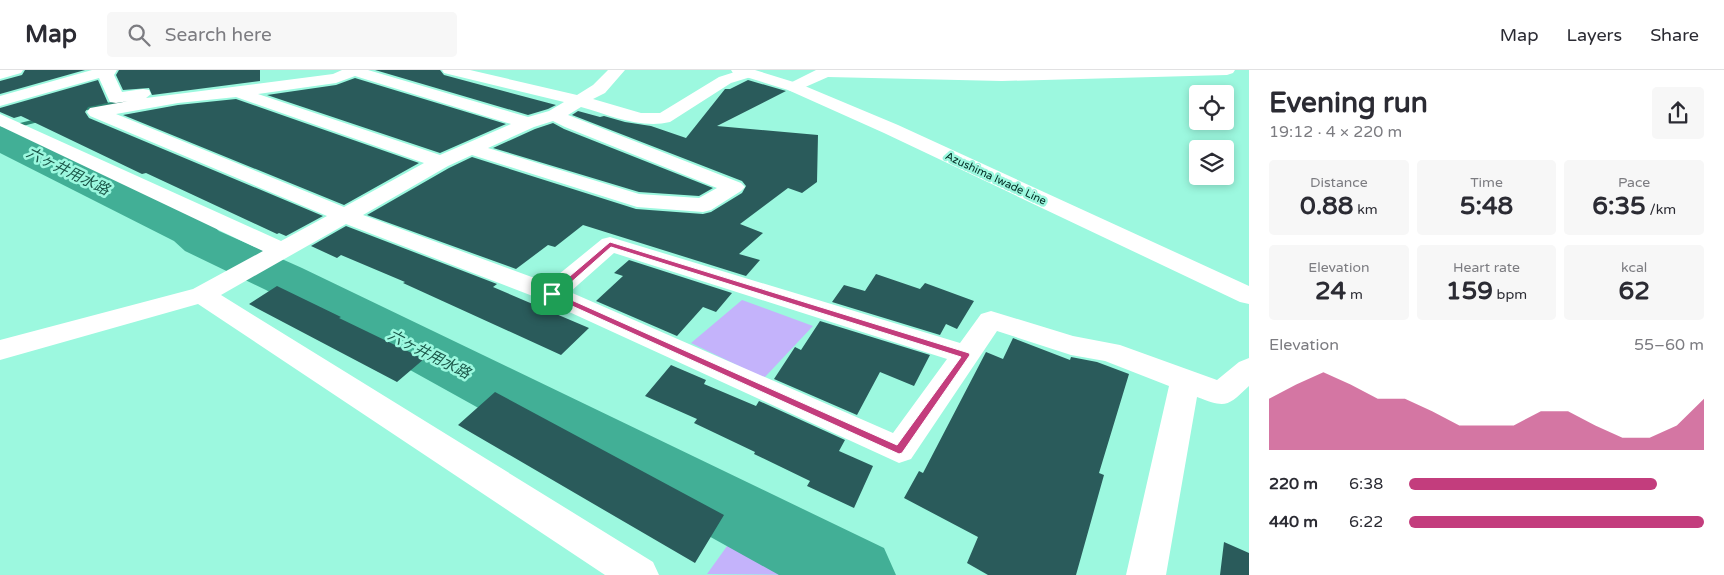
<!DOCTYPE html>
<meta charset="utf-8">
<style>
:root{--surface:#fff;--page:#f7f7f7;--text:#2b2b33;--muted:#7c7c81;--line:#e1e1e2;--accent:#c33d7d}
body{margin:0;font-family:"Varela Round","Noto Sans JP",sans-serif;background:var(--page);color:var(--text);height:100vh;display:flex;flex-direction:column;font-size:19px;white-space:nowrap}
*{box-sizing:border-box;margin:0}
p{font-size:16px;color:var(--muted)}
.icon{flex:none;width:28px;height:28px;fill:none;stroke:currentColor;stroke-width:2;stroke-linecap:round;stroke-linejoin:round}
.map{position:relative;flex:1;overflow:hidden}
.sheet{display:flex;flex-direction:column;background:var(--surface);width:475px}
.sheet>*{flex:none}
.fabs{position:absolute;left:1189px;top:15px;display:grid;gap:10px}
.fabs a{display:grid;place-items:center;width:45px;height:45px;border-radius:5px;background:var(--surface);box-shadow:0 2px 8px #0003;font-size:25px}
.pin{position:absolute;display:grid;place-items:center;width:42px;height:42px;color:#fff;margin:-21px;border-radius:10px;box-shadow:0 2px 8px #0006}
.round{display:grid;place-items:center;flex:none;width:52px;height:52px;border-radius:5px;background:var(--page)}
.summary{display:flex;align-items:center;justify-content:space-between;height:85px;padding:0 20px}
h1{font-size:28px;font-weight:800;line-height:38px}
.figures{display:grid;grid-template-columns:repeat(3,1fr);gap:8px;height:85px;padding:5px 20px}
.figures div{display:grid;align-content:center;border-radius:5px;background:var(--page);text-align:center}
.figures b{font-size:25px;font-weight:800}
.figures small{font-size:14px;font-weight:400}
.figures p{font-size:14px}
.chart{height:140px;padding:10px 20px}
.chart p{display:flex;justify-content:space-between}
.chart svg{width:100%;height:90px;margin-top:5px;fill:var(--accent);opacity:.7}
ul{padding:0 20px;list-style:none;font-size:16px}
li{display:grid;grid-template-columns:80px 60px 1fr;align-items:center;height:38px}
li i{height:12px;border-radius:6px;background:var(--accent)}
header{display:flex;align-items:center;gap:30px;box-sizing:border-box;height:70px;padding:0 25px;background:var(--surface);border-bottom:1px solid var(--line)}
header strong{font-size:24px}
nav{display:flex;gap:28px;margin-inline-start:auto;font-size:18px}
.search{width:350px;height:45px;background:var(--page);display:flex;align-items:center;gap:12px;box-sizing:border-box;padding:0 18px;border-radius:5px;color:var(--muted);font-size:19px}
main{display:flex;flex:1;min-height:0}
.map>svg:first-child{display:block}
.green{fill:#c4b3fb}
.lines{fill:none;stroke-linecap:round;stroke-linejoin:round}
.stream{fill:#2e8773;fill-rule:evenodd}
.river{fill:#42af96;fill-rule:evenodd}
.building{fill:#2a5b5b}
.minor{fill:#fff;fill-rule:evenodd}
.tertiary{fill:#fff;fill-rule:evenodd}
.secondary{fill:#fff;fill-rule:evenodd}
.route{fill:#c33d7d;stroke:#fff;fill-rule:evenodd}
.labels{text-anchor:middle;stroke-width:5;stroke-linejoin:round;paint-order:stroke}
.far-street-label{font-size:11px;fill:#012b22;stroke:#9cf8df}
.water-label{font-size:15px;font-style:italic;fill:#1b5749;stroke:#9cf8df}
</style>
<header>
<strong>Map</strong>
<div class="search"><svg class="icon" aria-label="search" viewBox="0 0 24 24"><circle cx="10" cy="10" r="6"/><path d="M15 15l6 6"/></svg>Search here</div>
<nav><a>Map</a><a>Layers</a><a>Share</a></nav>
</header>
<main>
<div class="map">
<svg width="1249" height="505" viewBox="0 0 1249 505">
<rect width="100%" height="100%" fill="#9cf8df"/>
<path class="green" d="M742 230 813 256 764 308 691 273Z
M740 458 807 499 803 505 707 504Z"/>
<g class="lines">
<path class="stream" d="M124 30 127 32 126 33 76 42 73 40 76 38Z
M44 47 46 48V50L0 62V58Z"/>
<path class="river" d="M0 56 14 60 208 151 219 161 302 198 884 478 896 505H779L266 220 185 181 174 171 0 83Z"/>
</g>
<path class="building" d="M25 0H85L0 24V11L22 5Z
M119 0H260V11L152 25 149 18 123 20 116 5Z
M375 0H440L444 5 556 35 548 39 528 45Z
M355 8 506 54 440 83 267 25 336 15Z
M98 10 108 33 88 37 85 42 89 48 323 146 286 166 279 163 277 164 146 103 142 104 21 46 14 48 0 42V38Z
M748 10 786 21 717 56 818 65 817 112 802 123 788 118 740 154 763 163 739 184 760 190 746 206 583 155 555 177 548 175 516 199 367 145 449 98 472 87 636 139 703 144 711 142 742 123 746 116 742 111 572 45 578 41 600 47 604 46 625 52 651 56 686 68 725 19H730Z
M236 29 419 93 344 135 123 45 178 35Z
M553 53 564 59 713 118 699 126 639 122 493 78 535 59Z
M346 156 497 214 493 217 589 258 561 285 403 213 405 212 341 185 337 188 311 176Z
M629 190 732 223 716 242 703 237 677 266 596 231 623 206 614 203Z
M876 204 920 219 925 213 974 231 957 259 946 254 940 265 832 232 844 215 865 221Z
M277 216 341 247 339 248 424 289 397 312 249 234Z
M820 251 930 285 914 316 880 302 857 345 774 309 795 277 801 280Z
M1013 268 1070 290 1071 287 1097 292 1129 304 1099 403 1104 405 1076 505H988L967 493 978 467 904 428 919 401 923 403 986 282 1003 289Z
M671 295 706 310 704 314 756 336 759 331 845 370 839 381 873 396 854 438 807 416 810 411 754 384 755 382 694 353 697 349 645 326Z
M495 322 724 445 695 493 458 355Z
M1224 472 1249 483V505H1220Z"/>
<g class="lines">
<path class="minor" d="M0 0H23L21 3 0 9Z
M92 0H117L114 5 122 22 143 19 149 20 151 24 146 28 333 4 342 0H368L528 47 549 41 564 32 444 3 442 0H470L577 25 593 15 608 0H625L605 23 593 29 641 43H660L719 7 741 0H754L756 3 754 6 731 13 670 52C641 59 609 45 581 37L568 45 741 113 745 117 741 121 711 140 703 142 637 137 472 85 448 96 363 145 548 213 602 169 610 167 960 273 981 244 991 241 1073 266 1120 275 1217 310 1239 292 1249 288V316C1227 337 1226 338 1197 327L1166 505H1126L1169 316 1105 291 1071 285 997 261 911 389 899 393 543 230 346 154 221 225 653 492 659 505H605L198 234 0 290V270L193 219 263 181 0 56V44L281 171 327 146 90 46 87 42 90 38 129 31 116 33 110 32 99 8 0 36V26ZM355 6 511 54 440 85 258 24 336 13ZM236 27 424 93 344 137 116 44 178 33ZM553 51 565 57 717 118 699 128 639 124 488 78 534 57ZM614 183 947 289 893 363 570 222Z"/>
<path class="tertiary" d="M816 0H1235L1233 3 1227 5 1002 11 828 7 794 22 788 20 786 17 788 14Z"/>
<path class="secondary" d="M731 0H755L800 14 898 55 1249 216V234L1240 232 884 63 788 20 733 3Z"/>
</g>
<path class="route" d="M610 172 969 283 970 285 902 383 899 384 550 226V223ZM611 177 961 287 897 375 558 224Z"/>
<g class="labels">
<g class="far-street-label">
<text transform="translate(996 108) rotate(25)" y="4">Azushima Iwade Line</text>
</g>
<g class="water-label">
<text transform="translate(68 101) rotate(26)" y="5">六ヶ井用水路</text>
<text transform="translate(429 284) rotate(27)" y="5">六ヶ井用水路</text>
</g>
</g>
</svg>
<div class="fabs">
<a><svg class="icon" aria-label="locate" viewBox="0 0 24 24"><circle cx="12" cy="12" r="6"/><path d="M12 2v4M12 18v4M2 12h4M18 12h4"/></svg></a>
<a><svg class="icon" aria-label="layers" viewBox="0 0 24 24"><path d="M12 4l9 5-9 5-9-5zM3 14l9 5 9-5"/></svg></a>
</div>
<div class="pin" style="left:552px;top:224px;background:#1e9e55"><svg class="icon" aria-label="arrive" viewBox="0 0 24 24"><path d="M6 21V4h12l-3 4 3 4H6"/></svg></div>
</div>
<section class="sheet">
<div class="summary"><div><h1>Evening run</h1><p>19:12 · 4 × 220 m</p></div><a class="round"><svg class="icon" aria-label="share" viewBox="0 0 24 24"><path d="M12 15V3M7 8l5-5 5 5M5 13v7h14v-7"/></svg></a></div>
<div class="figures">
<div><p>Distance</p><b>0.88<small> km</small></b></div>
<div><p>Time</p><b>5:48</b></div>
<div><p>Pace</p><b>6:35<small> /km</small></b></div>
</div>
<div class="figures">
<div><p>Elevation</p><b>24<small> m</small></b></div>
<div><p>Heart rate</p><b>159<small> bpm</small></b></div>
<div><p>kcal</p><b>62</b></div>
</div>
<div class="chart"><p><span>Elevation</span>55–60 m</p>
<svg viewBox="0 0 160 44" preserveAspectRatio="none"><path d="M0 44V19L10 12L20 6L30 12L40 19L50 19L60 25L70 32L80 32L90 32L100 25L110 25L120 32L130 38L140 38L150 32L160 19V44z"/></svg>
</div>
<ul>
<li><b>220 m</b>6:38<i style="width:84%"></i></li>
<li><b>440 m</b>6:22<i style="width:100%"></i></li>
</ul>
</section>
</main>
